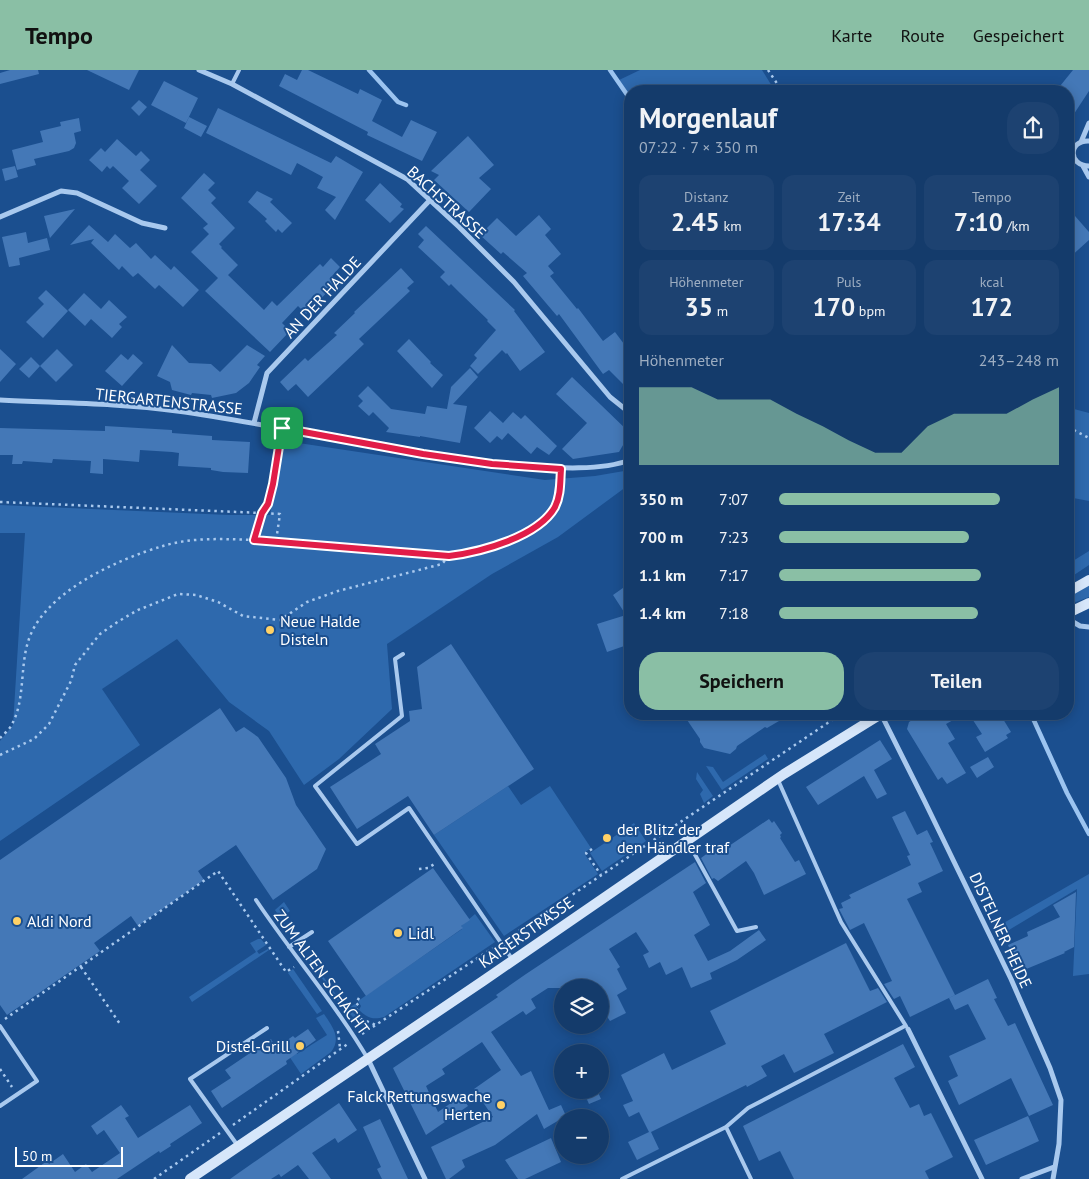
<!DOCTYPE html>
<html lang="de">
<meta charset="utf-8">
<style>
:root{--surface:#143b6b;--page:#1d4271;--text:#f1f3f6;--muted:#9dadc1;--line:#33557e;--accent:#8abfa5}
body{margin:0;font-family:"PT Sans",sans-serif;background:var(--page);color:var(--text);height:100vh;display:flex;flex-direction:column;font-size:19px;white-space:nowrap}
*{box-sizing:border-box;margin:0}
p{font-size:16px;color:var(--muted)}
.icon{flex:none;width:28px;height:28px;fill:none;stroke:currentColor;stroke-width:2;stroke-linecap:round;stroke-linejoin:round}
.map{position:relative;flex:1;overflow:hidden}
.side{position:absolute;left:624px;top:15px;width:450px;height:635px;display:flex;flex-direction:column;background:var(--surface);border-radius:20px;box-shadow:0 2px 12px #0003,0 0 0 1px var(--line)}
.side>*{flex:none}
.tools{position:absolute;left:554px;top:909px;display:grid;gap:10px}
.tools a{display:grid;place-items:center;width:55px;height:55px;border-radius:50%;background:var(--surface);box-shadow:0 2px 12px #0003,0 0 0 1px var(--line);font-size:25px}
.scale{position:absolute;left:15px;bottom:12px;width:108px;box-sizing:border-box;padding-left:5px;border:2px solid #fff;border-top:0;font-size:14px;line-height:18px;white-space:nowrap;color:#fff;-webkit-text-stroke:4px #1b4f8f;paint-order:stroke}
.pin{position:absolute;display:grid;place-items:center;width:42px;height:42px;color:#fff;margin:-21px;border-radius:10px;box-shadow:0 2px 8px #0006}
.round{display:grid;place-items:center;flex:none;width:52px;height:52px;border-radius:20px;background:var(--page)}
.head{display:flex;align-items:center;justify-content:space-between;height:85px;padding:0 15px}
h1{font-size:28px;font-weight:600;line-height:38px}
.stats{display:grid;grid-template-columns:repeat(3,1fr);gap:8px;height:85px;padding:5px 15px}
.stats div{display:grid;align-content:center;border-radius:12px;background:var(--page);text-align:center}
.stats b{font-size:25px;font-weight:600}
.stats small{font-size:14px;font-weight:400}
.stats p{font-size:14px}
.chart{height:140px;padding:10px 15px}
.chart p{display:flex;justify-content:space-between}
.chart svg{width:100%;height:90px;margin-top:5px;fill:var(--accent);opacity:.7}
.action{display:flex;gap:10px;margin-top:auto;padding:10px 15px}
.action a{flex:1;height:58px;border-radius:20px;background:var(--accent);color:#111;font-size:20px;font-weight:600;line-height:58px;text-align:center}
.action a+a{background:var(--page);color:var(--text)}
ul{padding:0 15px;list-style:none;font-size:16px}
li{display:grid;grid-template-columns:80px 60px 1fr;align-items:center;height:38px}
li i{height:12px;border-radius:6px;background:var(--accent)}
header{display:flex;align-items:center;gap:30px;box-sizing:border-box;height:70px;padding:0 25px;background:var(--accent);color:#111}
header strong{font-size:24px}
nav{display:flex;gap:28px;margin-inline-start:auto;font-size:18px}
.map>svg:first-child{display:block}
.green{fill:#2e69ad}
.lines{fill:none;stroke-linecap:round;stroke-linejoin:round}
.stream{stroke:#9cc4f0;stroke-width:4.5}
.building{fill:#4478b7}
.path{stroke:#a9c9ee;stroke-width:2.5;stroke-dasharray:2.5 4;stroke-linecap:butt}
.service{stroke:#a9c9ee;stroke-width:4}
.minor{stroke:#a9c9ee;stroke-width:5}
.secondary{stroke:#d6e6fa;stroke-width:10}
.route-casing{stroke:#fff;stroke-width:10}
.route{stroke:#e11d48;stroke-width:6}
.poi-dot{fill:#ffd166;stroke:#1b4f8f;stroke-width:2}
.labels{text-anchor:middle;stroke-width:4;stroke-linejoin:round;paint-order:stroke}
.street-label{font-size:16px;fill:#fff;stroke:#1b4f8f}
.poi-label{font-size:16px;fill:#fff;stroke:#1b4f8f;text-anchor:start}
</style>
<header>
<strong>Tempo</strong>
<nav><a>Karte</a><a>Route</a><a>Gespeichert</a></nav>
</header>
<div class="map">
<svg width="1089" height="1109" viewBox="0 0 1089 1109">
<rect width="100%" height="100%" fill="#1b4f8f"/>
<path class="green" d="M640 0H762L775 21H630V30L617 11Z
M1068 333 1074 339 1089 343V431L1068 427Z
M292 372 545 410 595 406 630 400V414L558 467 492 504 387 574 392 639 339 689 304 715 269 661 229 632 177 569 102 619 140 675 0 771V671L13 655 25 463H0V435L229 445H270L283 374Z
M1089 481V495L1068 509V494Z
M1089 514V527L1076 532 1073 531 1072 525Z
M765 684 768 689 722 720 706 696 713 697 723 712Z
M697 702 713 726 704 733 700 724 703 720 696 709Z
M508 716 521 735 550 716 591 778 584 783 598 804 504 866 434 765Z
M634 753 646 771 602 801 590 783Z
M1089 804V904L1073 906 1077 819 999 866 995 858Z
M284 832 290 841 281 848 294 866 293 867 275 840Z
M475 844 495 872 384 947C373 950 367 948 359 940L361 936 358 931 462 859 461 856Z
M258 869H261L266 875 257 881 259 884 268 879 269 880 192 932 189 927 256 882 250 873Z
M308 885 346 939 355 934 357 936 353 943 356 945 354 948 340 934 307 887Z
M293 899 322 941 317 944 288 903Z
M324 944C332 956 342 968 331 982L301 1004 281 974 287 970 297 984 327 965 316 948Z"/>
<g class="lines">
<path class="stream" d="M369 0 398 32 406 35
M610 0 630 29
M1031 644 1067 723 1089 764"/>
</g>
<path class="building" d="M10 0H38L39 4 0 14V3Z
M87 0H139L129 20Z
M302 0H308L358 24 360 19 382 30 372 51 402 67 411 50 437 62 422 91 367 65 368 62 279 16 285 4 297 10Z
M1073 0H1089V21L1068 53V21H1056Z
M164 11 198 28 186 53 151 35Z
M139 30 147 37 139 46 131 38Z
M218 38 331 93 336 86 363 102 335 150 325 140 336 127 317 118 323 107 297 93 291 105 206 63Z
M189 47 207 56 201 67 184 58Z
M79 48 81 61 74 63 76 73 74 78 69 81 34 89 36 95 17 100 12 80 43 72 40 61 61 56 60 52Z
M468 66 494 95 479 108 491 119 469 142 434 110 439 105 431 101Z
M117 69 136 86 141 81 150 90 140 100 157 116 139 134 122 118 129 111 113 96 110 99 107 96 102 102 89 90 101 78 105 82Z
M15 96 18 107 5 111 2 99Z
M204 103 215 113 208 120 216 128 211 133 235 158 219 174 222 177 221 178 238 195 228 205 264 240 272 231 277 236 320 194 323 197 331 188 340 197 332 206 338 211 306 244 298 236 282 253 290 261 270 282 205 221 218 208 191 182 209 164 203 158 208 154 181 128Z
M380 113 402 134 400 137 404 139 390 153 365 130Z
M257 121 273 129 270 132 292 153 282 163 278 159 276 162 265 151 267 149 248 132Z
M1068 138 1089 162V170L1068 189Z
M75 139 50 168 44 146Z
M539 145 551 159 545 165 561 184 548 196 554 203 550 206 577 239 578 238 603 271 615 262 630 282V321L609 300 603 304 559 244 557 246 523 206 527 203 503 182 501 184 480 165 497 148 516 166Z
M89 155 108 172 115 164 130 178 136 173 151 189 155 185 171 200 174 196 199 220 183 237 159 215 155 219 138 203 133 207 122 196 119 200 91 173 94 169 70 175Z
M426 156 515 240 514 241 545 282 520 301 507 283 506 284 502 280 478 304 470 296 477 288 474 285 496 260 487 251 488 250 460 223 451 214 449 216 440 207 445 202 418 177 424 170 418 164Z
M26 162 28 173 47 168 50 180 19 188 20 195 9 197 2 167Z
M401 198 414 212 407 218 410 221 359 269 364 274 308 327 296 314 288 321 280 312 305 288 308 291 337 265 334 263 355 243 354 242Z
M46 220 68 241 43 268 26 252 44 234 38 228Z
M84 223 101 239 109 230 127 247 119 254 122 257 112 268 91 249 85 256 68 240Z
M409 269 431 292 430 293 443 305 432 318 397 281Z
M172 275 189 293 211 294 220 302 247 275 265 286 257 295 260 297 249 313 236 323 212 328 211 325 192 323 191 325 172 320 170 312 157 306Z
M0 279 16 294 0 312Z
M57 279 73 295 56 312 40 296Z
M121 284 128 290 133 284 143 293 122 316 105 301Z
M31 287 40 296 29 308 19 299Z
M470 298 478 307 453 334 467 336 460 373 420 366V367L386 362 389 358 373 342 369 346 358 336 363 331 358 326 368 316 391 339 425 344 427 336 447 339 451 317Z
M572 307 630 363 619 382 573 389 562 379 587 353 556 324Z
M490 341 503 353 513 342 521 349 525 345 557 376 549 385 537 377 531 384 508 363 502 370 497 366 490 373 474 358Z
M105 356 172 360V363L212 366V370L250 372 248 403 223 402 211 400V398L178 396 179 383 172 382 140 380 139 392 103 389V404L90 403 91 391 53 389 52 393 23 391 22 394H12L13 385H0V358L105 361Z
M630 513V574L607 582 597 554 626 545 613 525Z
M451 574 534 699 434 765 408 726 357 759 330 717 381 684 375 674 410 651 409 641 422 639 417 597Z
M220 638 236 662 244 657 258 667 286 708 296 735 326 779 317 799 273 830 236 775 198 801 204 810 138 856 131 846 94 873 100 881 7 945 0 935V790Z
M683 644H791L767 658 765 657 737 676 736 679 730 684 704 678 700 672V669Z
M922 644H964L946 654 955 669 948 673 966 703 947 714 942 707 938 710 907 659 909 652Z
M969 644H1000L1011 662 1006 665 1008 668 985 682 976 667 982 664Z
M880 670 892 689 874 700 887 724 877 729 864 706 818 735 806 717Z
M988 687 994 697 977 708 970 697Z
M905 741 917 765 927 760 933 772 930 773 943 801 918 813 922 822 907 829 955 925 910 947 900 926 894 929 884 914 892 911 864 853 850 860 839 839 843 838 841 833 851 828 849 825 911 795 907 786 910 785 892 747Z
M769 749 772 753 774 751 782 763 780 765 781 767 780 768 795 792 799 790 806 804 764 825 754 803 746 791 718 811 714 808 712 809 701 788 720 774 723 780Z
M695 792 706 813 693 822 710 855 694 865 708 891 730 881 759 860 766 870 737 890 710 903 712 909 691 918 682 897 666 905 660 892 649 898 643 885 649 882 636 862 609 879 620 897 617 899 627 919 617 925 626 943 610 951 606 945 600 948V918H548L531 929 536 938 526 945 523 941 491 962 521 1006 531 1001 549 1040 561 1035 566 1046 544 1059 537 1044 495 1075 462 1090 465 1097 449 1109H446L431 1077 493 1047 474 1019 501 1000 482 972 442 999 445 1004 426 1016 438 1042 461 1026 468 1036 426 1065 393 998 498 927 496 925 526 904Z
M433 798 470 850 461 856 463 858 366 926 328 871Z
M1076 822 1074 877 1064 882 1065 883 1019 902 1008 875 1028 866 1027 862 1060 847 1053 835Z
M846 873 870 921 878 918 887 932 824 964 834 983 794 1003 784 984 761 996 767 1006 747 1017 746 1015 651 1062 659 1079 637 1090 628 1072 649 1062 639 1042 629 1047 623 1035 633 1031 621 1005 664 983 672 1000 726 974 710 941Z
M988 909 997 928 994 929 1008 956 1015 953 1053 1035 1029 1046 1011 1008 959 1035 948 1011 958 1006 949 986 986 969 968 934 955 940 949 928Z
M308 959 316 970 286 991 287 994 222 1038 211 1021 231 1008 225 1000 271 969 276 978 293 966 295 968Z
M903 974 915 997 894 1008 910 1038 919 1034 924 1046 931 1043 953 1087 925 1101 929 1109H794L780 1081 759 1091 743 1056Z
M591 1020H597L601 1029 589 1034 584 1023Z
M339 1033 357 1060 338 1073 335 1068 312 1083 331 1109H309L298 1095 281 1107 279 1104 271 1109H230Z
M121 1035 129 1046 125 1048 138 1068 190 1035 202 1053 170 1074 171 1076 160 1083 159 1081 117 1109H22L47 1091 49 1094 63 1084 75 1102 86 1094 92 1102 120 1083 104 1060 97 1065 91 1056Z
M1028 1046 1039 1071 986 1095 974 1070Z
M380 1049 400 1092 408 1109H382L377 1099 381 1097 363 1057Z
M551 1068 561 1092 525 1109H518L505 1090Z"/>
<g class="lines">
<path class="path" d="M768 0 782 21
M1068 357 1089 368
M0 432 262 443C276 422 277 392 280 368
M254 470 449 486C481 482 537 467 555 437 560 428 560 418 561 407
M0 668C4 664 10 659 12 654 25 631 20 597 28 572 42 523 118 489 163 476 192 467 224 469 254 470L262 443 280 444 276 471
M0 685 34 669 49 654 71 611 75 595 100 564 119 551 138 540 178 524 196 525 218 532 243 546 280 550 307 532 338 521 442 494 449 486
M592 779 586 783 601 805
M419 799 428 798 436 793
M508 868 841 644
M81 897 120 954
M359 928 356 933 359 936 355 942 361 949 376 955
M5 949 218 801 286 902 294 897
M338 961 340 978
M362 964 493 878
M0 999 12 1017
M233 1055 349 973
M154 1109 220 1063"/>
<path class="service" d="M232 14 239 0
M403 584 395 589 402 646 315 716 357 774 409 738 512 889
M778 710 841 852 906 956
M688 772 737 861 756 857
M256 830C292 884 335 933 368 989
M289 877 312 862
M0 956 37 1011 0 1036
M726 1057 751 1109
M238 1076 190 1009 267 958
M622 1109 726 1057 748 1038 905 956"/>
<path class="minor" d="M199 0 232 14 407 109 459 157 514 212 610 327 630 343
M1089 71C1068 70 1068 96 1089 96
M1081 72 1089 53
M1083 96 1089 107
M0 147 61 121 77 123 142 153 165 158
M0 330C59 333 119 333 177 341 294 357 408 388 525 396 556 398 601 401 630 390
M254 353 267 303 430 130
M1068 549 1080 556 1089 557
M881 644 924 730 1011 909 1050 998 1061 1030 1059 1074 1053 1109
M908 959 982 1109
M368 989 425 1109
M1022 1109 1054 1097"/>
<path class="secondary" d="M1068 522 1089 510
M1068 543 1089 533
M190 1109 483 911 784 704 881 644"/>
</g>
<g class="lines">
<defs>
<path id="route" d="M282 358 423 384 492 394 561 399C560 412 561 425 555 437 538 467 481 482 449 486L254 470 262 443 268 434 273 414Z"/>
</defs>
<use href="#route" class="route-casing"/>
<use href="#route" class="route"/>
</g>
<g class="poi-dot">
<circle cx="270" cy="560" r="5"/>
<circle cx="607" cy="768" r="5"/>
<circle cx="17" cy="851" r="5"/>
<circle cx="398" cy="863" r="5"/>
<circle cx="300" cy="976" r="5"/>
<circle cx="501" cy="1035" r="5"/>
</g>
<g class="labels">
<g class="street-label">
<text transform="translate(447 132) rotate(42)" y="6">BACHSTRASSE</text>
<text transform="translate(322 227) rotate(-47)" y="6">AN DER HALDE</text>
<text transform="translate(169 331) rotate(6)" y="6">TIERGARTENSTRASSE</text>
<text transform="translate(1001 860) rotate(65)" y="6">DISTELNER HEIDE</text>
<text transform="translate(526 862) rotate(-35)" y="6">KAISERSTRASSE</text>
<text transform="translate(322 902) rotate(54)" y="6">ZUM ALTEN SCHACHT</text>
</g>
<g class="poi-label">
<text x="280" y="557">Neue Halde<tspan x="280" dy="18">Disteln</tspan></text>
<text x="617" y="765">der Blitz der<tspan x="617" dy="18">den Händler traf</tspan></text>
<text x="27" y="857">Aldi Nord</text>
<text x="408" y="869">Lidl</text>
<text x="290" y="982" text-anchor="end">Distel-Grill</text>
<text x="491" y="1032" text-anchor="end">Falck Rettungswache<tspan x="491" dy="18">Herten</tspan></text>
</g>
</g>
</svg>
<div class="tools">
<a><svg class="icon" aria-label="layers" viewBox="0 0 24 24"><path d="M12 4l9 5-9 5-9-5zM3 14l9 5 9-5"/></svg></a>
<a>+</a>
<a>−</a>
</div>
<div class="scale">50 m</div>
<div class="pin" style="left:282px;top:358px;background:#1e9e55"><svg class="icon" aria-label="arrive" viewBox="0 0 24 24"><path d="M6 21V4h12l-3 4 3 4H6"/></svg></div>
<section class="side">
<div class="head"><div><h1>Morgenlauf</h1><p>07:22 · 7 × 350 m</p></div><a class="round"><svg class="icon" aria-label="share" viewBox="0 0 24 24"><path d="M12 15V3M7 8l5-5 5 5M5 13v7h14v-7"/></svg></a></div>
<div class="stats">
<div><p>Distanz</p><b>2.45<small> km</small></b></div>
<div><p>Zeit</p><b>17:34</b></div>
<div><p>Tempo</p><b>7:10<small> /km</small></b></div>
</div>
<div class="stats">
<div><p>Höhenmeter</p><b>35<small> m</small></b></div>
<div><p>Puls</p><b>170<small> bpm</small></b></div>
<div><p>kcal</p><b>172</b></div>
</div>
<div class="chart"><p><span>Höhenmeter</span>243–248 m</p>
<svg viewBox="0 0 160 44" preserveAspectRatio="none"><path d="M0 44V6L10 6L20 6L30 12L40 12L50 12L60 19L70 25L80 32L90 38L100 38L110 25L120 19L130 19L140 19L150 12L160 6V44z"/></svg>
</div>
<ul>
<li><b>350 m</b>7:07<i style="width:79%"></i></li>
<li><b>700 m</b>7:23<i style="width:68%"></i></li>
<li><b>1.1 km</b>7:17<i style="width:72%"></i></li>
<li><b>1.4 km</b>7:18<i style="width:71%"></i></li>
</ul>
<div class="action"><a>Speichern</a><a>Teilen</a></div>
</section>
</div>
